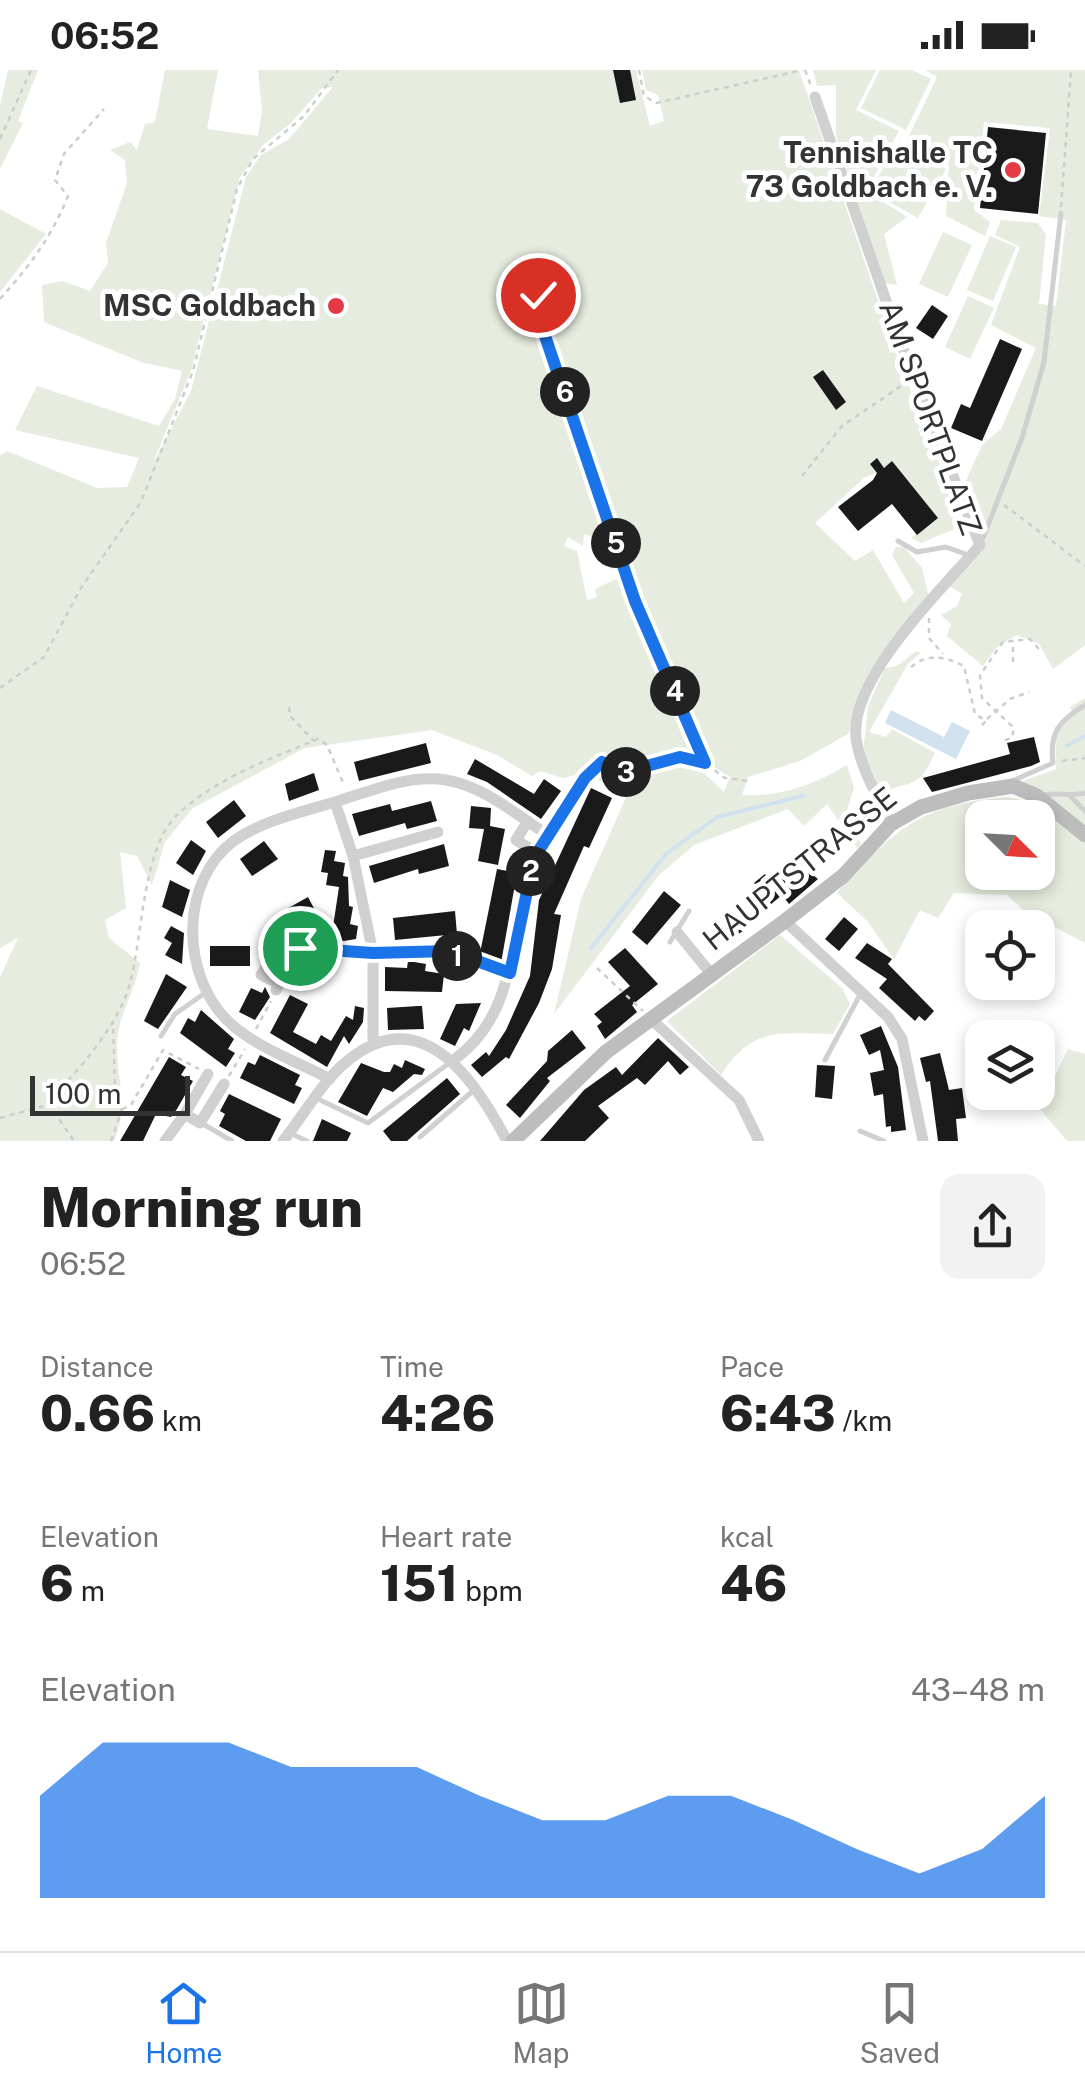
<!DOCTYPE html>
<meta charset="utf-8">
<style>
:root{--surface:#fff;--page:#f2f2f2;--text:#222;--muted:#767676;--line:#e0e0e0;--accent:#1a73e8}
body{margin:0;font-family:"Public Sans",sans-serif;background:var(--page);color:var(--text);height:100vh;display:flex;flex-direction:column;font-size:38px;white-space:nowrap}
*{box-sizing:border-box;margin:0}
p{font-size:32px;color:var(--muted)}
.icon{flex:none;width:55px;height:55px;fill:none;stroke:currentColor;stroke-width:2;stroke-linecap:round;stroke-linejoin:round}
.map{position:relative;height:1071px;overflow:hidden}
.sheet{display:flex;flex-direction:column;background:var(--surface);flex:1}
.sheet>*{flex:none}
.needle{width:65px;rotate:114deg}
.tools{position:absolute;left:965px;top:730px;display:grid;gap:20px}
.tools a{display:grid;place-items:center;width:90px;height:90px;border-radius:20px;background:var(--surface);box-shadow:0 5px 15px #0003;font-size:50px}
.scale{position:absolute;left:30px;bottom:25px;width:160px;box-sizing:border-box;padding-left:10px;border:5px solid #333;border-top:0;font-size:28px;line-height:35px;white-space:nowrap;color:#333;-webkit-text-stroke:8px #fff;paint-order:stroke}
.pin{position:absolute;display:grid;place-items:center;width:85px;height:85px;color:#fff;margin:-42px;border:5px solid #fff;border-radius:50%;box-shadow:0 2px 10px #0007}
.km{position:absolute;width:50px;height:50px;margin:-25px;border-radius:50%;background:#222;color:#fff;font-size:28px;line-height:50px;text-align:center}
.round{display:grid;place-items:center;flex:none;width:105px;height:105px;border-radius:20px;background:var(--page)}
.head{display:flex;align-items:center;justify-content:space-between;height:170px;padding:0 40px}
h1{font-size:55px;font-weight:800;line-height:75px}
.stats{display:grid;grid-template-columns:repeat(3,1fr);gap:15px;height:170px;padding:10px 40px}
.stats div{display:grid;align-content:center}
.stats b{font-size:50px;font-weight:800}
.stats small{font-size:28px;font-weight:400}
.stats p{font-size:28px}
.chart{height:280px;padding:20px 40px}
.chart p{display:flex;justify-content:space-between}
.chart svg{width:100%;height:180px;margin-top:10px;fill:var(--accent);opacity:.7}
.status{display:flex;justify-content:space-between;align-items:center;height:70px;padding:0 50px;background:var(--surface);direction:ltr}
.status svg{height:28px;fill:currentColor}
.menu{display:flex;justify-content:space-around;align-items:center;height:140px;border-top:2px solid var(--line);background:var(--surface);font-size:28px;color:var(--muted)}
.menu a{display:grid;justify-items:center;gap:5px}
.menu .selected{color:var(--accent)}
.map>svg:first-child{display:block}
.green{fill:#e6ecdf;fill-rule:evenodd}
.water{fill:#cfe2ee}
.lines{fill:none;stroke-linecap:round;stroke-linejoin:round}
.stream{stroke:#cfe2ee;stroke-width:4}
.building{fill:#1a1a1a}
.path{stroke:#cdcdcd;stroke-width:2.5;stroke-dasharray:5 5;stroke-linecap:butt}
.lane{stroke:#d0d0d0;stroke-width:5}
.street{stroke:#d0d0d0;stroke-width:11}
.secondary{stroke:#bdbdbd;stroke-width:15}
.route-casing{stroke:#fff;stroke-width:20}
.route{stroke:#1a73e8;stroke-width:12}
.poi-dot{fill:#e63946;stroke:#fff;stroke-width:4}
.labels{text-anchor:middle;stroke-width:10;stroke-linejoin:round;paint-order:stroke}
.poi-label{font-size:30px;font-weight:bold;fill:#333;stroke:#fff;text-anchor:end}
.street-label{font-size:30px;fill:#333;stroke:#fff}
</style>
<div class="status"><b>06:52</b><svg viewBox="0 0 49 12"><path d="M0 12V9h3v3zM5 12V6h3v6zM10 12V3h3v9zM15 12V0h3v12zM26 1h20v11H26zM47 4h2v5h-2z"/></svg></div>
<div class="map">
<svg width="1085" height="1071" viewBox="0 0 1085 1071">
<rect width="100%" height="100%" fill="#fff"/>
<path class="green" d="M8 0H38L18 51 23 53 0 99V36Z
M165 0H218L207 59 258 66 262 42 258 0H636L650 56 664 51 658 25 646 20 642 0H799L898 289 964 455 921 473 911 468 937 448 891 392 884 398 877 389V403L865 407 815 453 855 491 873 480 904 533 914 523 892 485 896 477H904L922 498 929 528 881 588 848 664 800 691 748 707 742 725C779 728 815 714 847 695L854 718 846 743 861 774 858 779 827 734 804 756 788 739 694 775 659 805 554 944 581 829 628 723 582 703 563 708 540 701 532 706 497 685 432 660 305 678 193 738 165 772 152 815 137 786 120 782 126 838 105 850 109 868 140 893C136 916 126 932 120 954 109 995 133 1027 114 1071H0V907L18 868 0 878V385L7 381 97 418 127 417 139 388 15 360 37 316 159 356 175 329 182 301 141 292 44 252 42 215 63 211 90 221 108 193 106 173 127 113 125 90 110 80 130 72 137 80 145 54 155 52ZM333 17 289 69 261 85 246 107 191 321 152 395 191 301 240 107 263 75 291 53 322 18ZM584 464 602 470 632 508 709 694 730 707 724 722 702 701 627 520 616 509 595 519 597 527 587 530 577 481 564 476 568 467 583 476Z
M813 0H876L856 40 899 61 866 121 907 147 884 164 897 215 884 213 836 66V15L817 16Z
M880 0H912L931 9 906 60 861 38Z
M925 0H1085V575L1053 599 1039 574 1017 565 997 577 983 596 947 566 951 554 941 545 957 536 962 524 949 516 986 470 964 415 982 375 1001 359 1036 278 991 255 1020 177 995 165 1001 150 1038 153 1046 165 1039 234 1056 236 1066 150 1039 146 1050 58 984 52 974 140 990 152 985 166 946 146 949 95 907 70 937 7Z
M899 71 946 99 918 148 870 121Z
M0 139 46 164 0 222Z
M943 162 972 175 948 227 919 214Z
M990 166 1016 177 993 231 967 220Z
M968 226 994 238 970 289 945 277Z
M916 581 921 583 908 594 869 662 886 667 892 659 935 683C920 717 914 711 877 723L863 684 868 636 885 598 897 596Z
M1085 628V758L1023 711 1056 699 1055 658 1074 645 1070 637Z
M1008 727 1034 733 1085 772V873L1024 841 1007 825 954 823 938 848 920 840 894 889 868 852 837 823C895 759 918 735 1008 727ZM982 748H1038V802H982Z
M780 865 842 918 850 934 833 964C780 964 753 955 721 1005L667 951Z
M1068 979 1085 984V1071H1067L1039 1038Z"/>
<path class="water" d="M891 640 944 667 952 652 970 661 956 689 885 653Z"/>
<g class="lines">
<path class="stream" d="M1067 676 1085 666
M628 697 630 706
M591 878 666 784 717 747 803 726"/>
</g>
<path class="building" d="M613 0H630L636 30 620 33Z
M988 57 1046 63 1038 144 980 138Z
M932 235 948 246 933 269 916 258Z
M1000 269 1022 279 982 371 951 358 961 334 970 338Z
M823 300 846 332 836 340 813 307Z
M877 388 884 398 892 391 938 448 917 465 892 434 858 461 838 437 873 410 877 403 870 394Z
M1034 667 1040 692 1031 696 932 722 923 708 1010 684 1007 673Z
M426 673 431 693 359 711 354 692Z
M475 689 534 724 544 709 561 721 541 749 487 712 467 704Z
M314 703 319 720 289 731 285 714Z
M591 718 612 728 589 778 584 776 554 844 561 845 552 899 539 933 509 989 506 987 482 1007 471 995 486 982 489 986 506 960 530 906 539 830Z
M234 730 246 746 218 768 206 752Z
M431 731 437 751 407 759 405 753 359 766 352 744 390 734 392 741Z
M471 736 491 738 490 756 505 759 498 795 478 791 484 759 469 758Z
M191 770 206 781 193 805 176 793Z
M264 771 278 789 252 806 240 789Z
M444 774 449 796 419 804 418 799 374 813 369 796Z
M325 780 336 781 334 791 345 793 343 806 348 807 349 836 353 837 350 854 358 856 356 869 344 871 308 868 310 856 325 858 331 870 339 817 326 815 328 803 321 802Z
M797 792 818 809 789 834 782 825 770 835 754 813 765 804 773 815Z
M497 799 517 803 501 893 479 888Z
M170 810 190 820 182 847 162 837Z
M664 821 681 835 647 875 632 862Z
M308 827 317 844 292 857 283 841Z
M745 836 756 851 732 869 721 854Z
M455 841 457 864 395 870 393 848Z
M844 847 858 859 839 881 825 869Z
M171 856 184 863 182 894 165 885 172 873 164 868Z
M867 873 892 889 888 894 934 941 925 951 919 946 915 951 879 918 887 909 855 888Z
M210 876H250V896H210Z
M625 878 658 914 632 935 637 942 605 969 597 956 602 952 594 944 630 916 608 892Z
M408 891 426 894 425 901 444 904 442 922 385 921V897L407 898Z
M166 904 187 917 158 959 144 951Z
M265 917 270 927 255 950 239 942 251 918 262 923Z
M290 925 308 934 293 962 316 974 321 965 331 971 346 946 353 950 355 936 364 938 363 952 349 974 344 966 327 997 270 963Z
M481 933 469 961 464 958 455 976 440 969 456 934Z
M418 936H422L424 959 388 960 387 938Z
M201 940 234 969 228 979 235 983 226 997 180 963 188 948 195 952Z
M881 956 898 997 906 1060 891 1062V1056L886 1057 883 1024 874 1026 870 1003 884 1000 880 980 869 985 860 965Z
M572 960 586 978 547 1008 550 1011 520 1048 506 1035 547 991 548 981Z
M658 968 689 997 680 1005 668 991 645 1015 637 1008 598 1036 609 1048 585 1071H540L584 1020 616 997 622 1005Z
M940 983 949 1020 962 1018 966 1048 956 1049 958 1071H938L930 1011 926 1012 920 988Z
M260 985 300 1005 295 1015 302 1018 294 1034 240 1008 248 992 255 995Z
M169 987 186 997 181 1005 193 1011 177 1039 171 1047 156 1044 143 1071H120Z
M405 990 425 999 422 1005 414 1004 393 1022 383 1018 367 1046 338 1032 361 993 384 1002H390L394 994 402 998Z
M817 995 835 996 832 1029 815 1027Z
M447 1008 460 1024 407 1071H391L383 1061Z
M229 1024 281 1049 270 1071H246L219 1056 225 1044 220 1041Z
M322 1049 351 1063 347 1071H313Z"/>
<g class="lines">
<path class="path" d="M639 0 644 26 656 33 803 0
M805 0 811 16
M0 69 31 0
M1061 137 1071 0
M538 225 545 267 635 531 705 693 725 708 749 711
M0 229C29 197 52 166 68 126L55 110 64 84 104 39
M802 406 842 356 904 314
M1004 435 1085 496
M601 484 626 505
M929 548V568L943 584
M1013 592V571
M911 597C928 583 944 586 964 596L975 644 986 651 982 655
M0 618 44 587 81 518 141 432 193 301 237 119 253 89 304 46 338 0
M289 637 290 646 314 671
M987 649 1010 629 1029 622
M1005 670 1012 668 1014 658 982 628 980 605 1003 572 1030 569 1039 579
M1062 691 1085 688
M592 702 602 692 617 703 680 687 703 692
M459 887 499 900
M597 898 643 941
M256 959 271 931
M229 1006 245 979
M47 1032C78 1002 119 955 130 913 143 866 142 779 177 745 216 708 270 689 318 669L327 675 344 715
M48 1033 74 1071
M122 1039 131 1035 163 980 199 999
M0 1048 113 1017
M111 1071 122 1039 115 1017 113 951"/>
<path class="lane" d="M898 471 917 482 946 477 968 485
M981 473 1022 368 1044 292 1061 143
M1010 712 1053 693C1049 662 1059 651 1085 635
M1040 726C1057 721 1068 727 1085 723
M1070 726 1085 741
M670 872 689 841
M161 966 175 944 205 923
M825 990 861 923
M316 1028 368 1053 448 994
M203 1054 232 1071
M860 1061 884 1071
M292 1064 307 1071
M420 1067 474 1020"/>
<path class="street" d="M815 27 900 271 980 475C943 518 849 608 856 668 860 697 878 728 891 754
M335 732 353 786 373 883V975
M528 751 516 770 537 783
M353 786 438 762
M785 851 888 947 902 969 923 1071
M677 862 712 905
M280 914 261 905 274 884 300 877
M276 920 300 877 373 883 450 881
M652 950 739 1030 759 1071
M455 989C524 938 505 857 535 786 547 758 568 733 585 708
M330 1009C298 992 256 977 230 953 180 907 179 810 235 770 264 750 302 742 335 732 371 721 408 704 446 710 483 716 516 744 546 764
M185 1044 208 1004
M165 1071 185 1044 200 1053 224 1014
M283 1071C305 1044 323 1009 351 988 425 931 478 1015 507 1071"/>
<path class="secondary" d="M513 1071 606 982 785 851 843 806 891 754 921 737 968 723 1013 716 1037 726 1085 765"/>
</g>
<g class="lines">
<defs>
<path id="route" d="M300 878 373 883 450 881 510 903 534 788 585 708 602 692 617 704 680 687 705 693 635 531 545 266 538 225"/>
</defs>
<use href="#route" class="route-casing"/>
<use href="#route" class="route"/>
</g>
<g class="poi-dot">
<circle cx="1013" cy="100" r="10"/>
<circle cx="336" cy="236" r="10"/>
</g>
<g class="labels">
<g class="poi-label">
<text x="993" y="93">Tennishalle TC<tspan x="993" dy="34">73 Goldbach e. V.</tspan></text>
<text x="316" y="246">MSC Goldbach</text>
</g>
<g class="street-label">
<text transform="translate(930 348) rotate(70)" y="10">AM SPORTPLATZ</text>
<text transform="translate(800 799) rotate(-39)" y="10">HAUPTSTRASSE</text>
</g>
</g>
</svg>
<div class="tools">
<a><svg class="needle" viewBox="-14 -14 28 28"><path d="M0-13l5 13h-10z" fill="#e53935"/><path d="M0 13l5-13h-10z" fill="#767676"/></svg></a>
<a><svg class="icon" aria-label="locate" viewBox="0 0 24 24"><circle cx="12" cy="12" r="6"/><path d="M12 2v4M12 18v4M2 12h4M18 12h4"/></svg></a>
<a><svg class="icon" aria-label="layers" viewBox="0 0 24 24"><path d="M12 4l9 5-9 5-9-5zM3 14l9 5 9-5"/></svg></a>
</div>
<div class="scale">100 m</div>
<div class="pin" style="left:300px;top:878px;background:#1e9e55"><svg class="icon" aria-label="arrive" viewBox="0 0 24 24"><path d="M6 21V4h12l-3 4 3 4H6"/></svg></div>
<div class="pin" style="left:538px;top:225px;background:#d93025"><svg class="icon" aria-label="check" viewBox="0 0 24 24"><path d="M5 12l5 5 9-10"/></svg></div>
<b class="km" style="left:457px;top:886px">1</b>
<b class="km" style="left:531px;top:801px">2</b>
<b class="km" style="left:626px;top:702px">3</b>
<b class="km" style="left:675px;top:621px">4</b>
<b class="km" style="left:616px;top:473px">5</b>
<b class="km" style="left:565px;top:322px">6</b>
</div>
<section class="sheet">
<div class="head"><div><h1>Morning run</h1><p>06:52</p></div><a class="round"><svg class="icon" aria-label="share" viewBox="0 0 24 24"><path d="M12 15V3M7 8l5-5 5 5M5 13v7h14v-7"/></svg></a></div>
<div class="stats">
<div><p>Distance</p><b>0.66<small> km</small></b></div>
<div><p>Time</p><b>4:26</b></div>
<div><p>Pace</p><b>6:43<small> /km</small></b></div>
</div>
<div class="stats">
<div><p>Elevation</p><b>6<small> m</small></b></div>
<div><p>Heart rate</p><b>151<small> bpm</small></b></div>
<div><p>kcal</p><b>46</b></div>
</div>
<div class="chart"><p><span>Elevation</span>43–48 m</p>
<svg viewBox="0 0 160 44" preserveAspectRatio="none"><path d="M0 44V19L10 6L20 6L30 6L40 12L50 12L60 12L70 19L80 25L90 25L100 19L110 19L120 25L130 32L140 38L150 32L160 19V44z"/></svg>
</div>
</section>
<nav class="menu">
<a class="selected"><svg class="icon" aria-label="home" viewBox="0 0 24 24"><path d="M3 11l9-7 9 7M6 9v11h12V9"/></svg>Home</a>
<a><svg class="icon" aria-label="map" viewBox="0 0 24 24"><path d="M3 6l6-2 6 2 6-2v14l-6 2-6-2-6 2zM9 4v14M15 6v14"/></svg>Map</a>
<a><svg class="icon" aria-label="saved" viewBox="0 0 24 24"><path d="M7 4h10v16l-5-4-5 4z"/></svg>Saved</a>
</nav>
